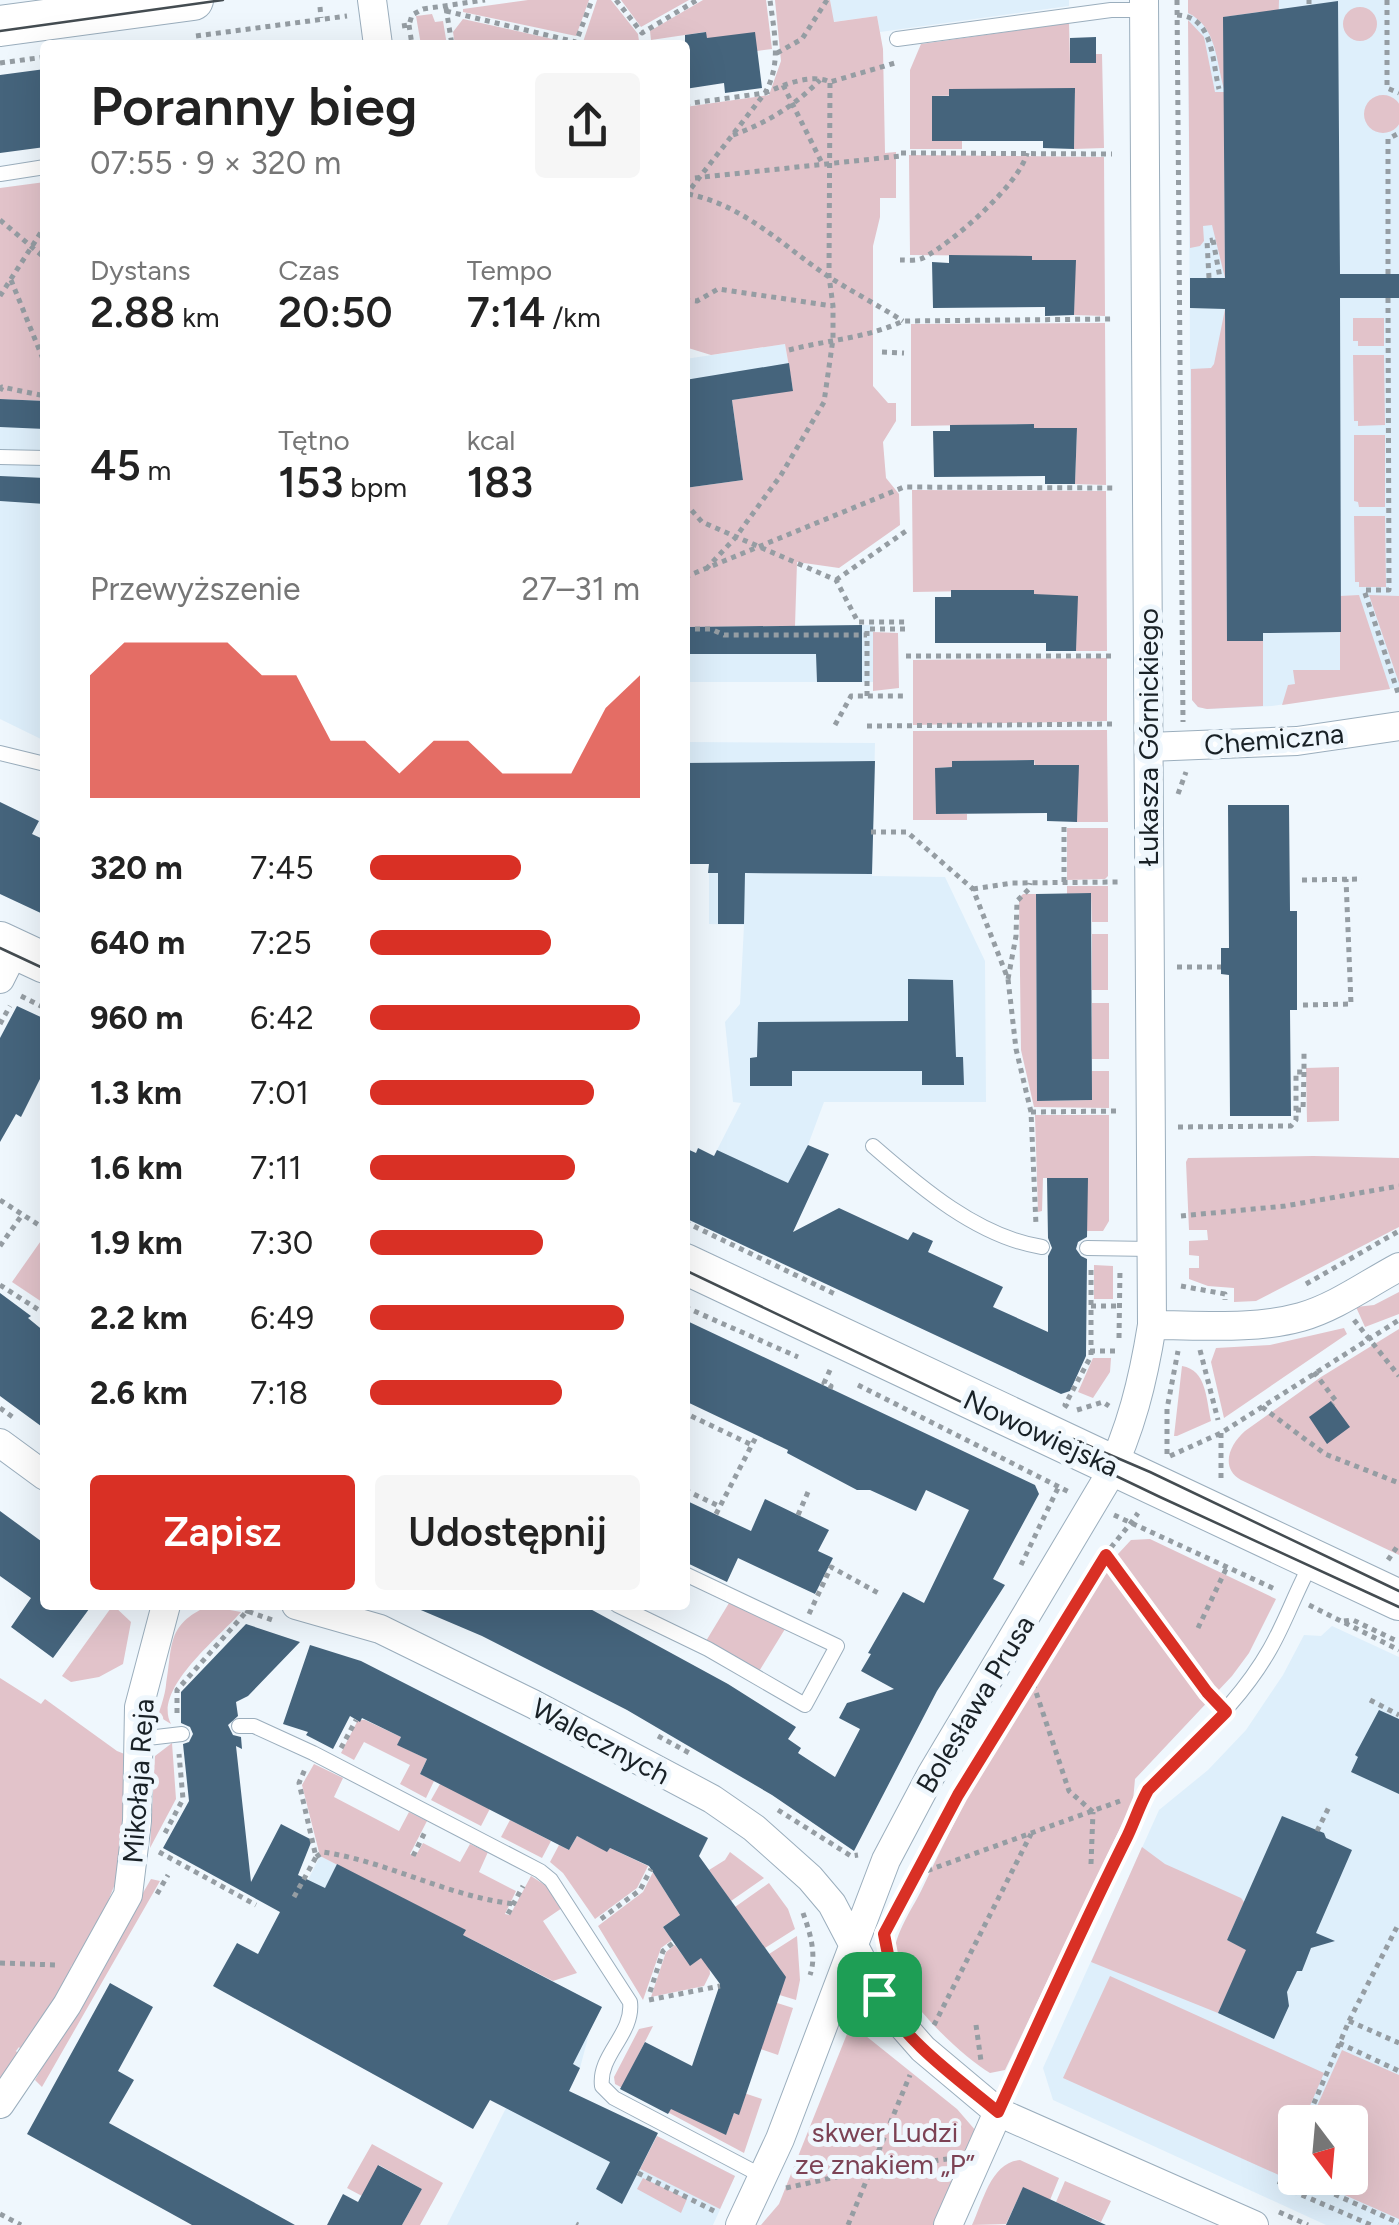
<!DOCTYPE html>
<html lang="pl">
<meta charset="utf-8">
<style>
:root{--surface:#fff;--page:#f6f6f6;--text:#222;--muted:#767676;--accent:#d93025}
body{margin:0;font-family:Figtree,sans-serif;background:var(--page);color:var(--text);height:100vh;display:flex;flex-direction:column;font-size:38px;white-space:nowrap}
*{box-sizing:border-box;margin:0}
p{font-size:32px;color:var(--muted)}
.icon{flex:none;width:55px;height:55px;fill:none;stroke:currentColor;stroke-width:2;stroke-linecap:round;stroke-linejoin:round}
.map{position:relative;flex:1;overflow:hidden}
.sheet{position:absolute;left:40px;top:40px;width:650px;height:1570px;display:flex;flex-direction:column;background:var(--surface);border-radius:10px;box-shadow:0 10px 40px #0002}
.sheet>*{flex:none}
.needle{width:65px;rotate:164deg}
.fabs{position:absolute;left:1278px;top:2105px;display:grid;gap:20px}
.fabs a{display:grid;place-items:center;width:90px;height:90px;border-radius:10px;background:var(--surface);box-shadow:0 10px 40px #0002;font-size:50px}
.pin{position:absolute;display:grid;place-items:center;width:85px;height:85px;color:#fff;margin:-42px;border-radius:20px;box-shadow:0 5px 15px #0006}
.round{display:grid;place-items:center;flex:none;width:105px;height:105px;border-radius:10px;background:var(--page)}
.head{display:flex;align-items:center;justify-content:space-between;height:170px;padding:0 50px}
h1{font-size:55px;font-weight:600;line-height:75px}
.stats{display:grid;grid-template-columns:repeat(3,1fr);gap:15px;height:170px;padding:10px 50px}
.stats div{display:grid;align-content:center}
.stats b{font-size:42px;font-weight:600}
.stats small{font-size:28px;font-weight:400}
.stats p{font-size:28px}
.chart{height:280px;padding:20px 50px}
.chart p{display:flex;justify-content:space-between}
.chart svg{width:100%;height:180px;margin-top:10px;fill:var(--accent);opacity:.7}
.button{display:flex;gap:20px;margin-top:auto;padding:20px 50px}
.button a{flex:1;height:115px;border-radius:10px;background:var(--accent);color:#fff;font-size:40px;font-weight:600;line-height:115px;text-align:center}
.button a+a{background:var(--page);color:var(--text)}
ul{padding:0 50px;list-style:none;font-size:32px}
li{display:grid;grid-template-columns:160px 120px 1fr;align-items:center;height:75px}
li i{height:25px;border-radius:12px;background:var(--accent)}
.map>svg:first-child{display:block}
.built{fill:#deeffb;fill-rule:evenodd}
.green{fill:#e2c3ca}
.building{fill:#45647c}
.lines{fill:none;stroke-linecap:round;stroke-linejoin:round}
.lane-casing{stroke:#9baebd;stroke-width:16}
.street-casing{stroke:#9baebd;stroke-width:30}
.secondary-casing{stroke:#9baebd;stroke-width:42}
.path{stroke:#959da3;stroke-width:5;stroke-dasharray:5 5;stroke-linecap:butt}
.lane{stroke:#fff;stroke-width:14}
.street{stroke:#fff;stroke-width:28}
.secondary{stroke:#fff;stroke-width:40}
.tram{stroke:#444c51;stroke-width:2.5}
.route-casing{stroke:#fff;stroke-width:20}
.route{stroke:#d93025;stroke-width:12}
.labels{text-anchor:middle;stroke-width:10;stroke-linejoin:round;paint-order:stroke}
.street-label{font-size:28px;fill:#192126;stroke:#eff7fd}
.park-label{font-size:28px;fill:#7c4254;stroke:#eff7fd}
</style>
<div class="map">
<svg width="1399" height="2225" viewBox="0 0 1399 2225">
<rect width="100%" height="100%" fill="#eff7fd"/>
<path class="built" d="M830 0H1069V6L880 32 877 16 833 22Z
M1204 0H1399V687L1272 706 1207 709 1198 707 1192 700 1188 2Z
M785 344 793 391 685 407V359Z
M0 399 45 401V741L0 719Z
M873 625V682H685L687 627Z
M685 742 875 743 872 876 945 877 985 961 986 1102H824L808 1145 758 1251 717 1150 741 1103 733 1102 725 1022 740 1004 744 925 709 924V848L689 847 685 840Z
M1332 1626 1399 1657V2225H1326L1053 2100 1043 2068 1159 1810 1208 1770 1246 1730 1283 1675 1304 1635 1321 1636ZM1295 2122H1350V2178H1295Z
M320 1856 466 1930 464 1936 602 2007 590 2030 580 2068 569 2091 735 2176 713 2225H447L506 2108 308 1880Z"/>
<path class="green" d="M528 0H589L576 36 463 12V9Z
M597 0H611L638 34 639 41 582 45Z
M621 0H689L641 27Z
M703 0H766L772 49 757 51 707 38 705 32 651 40 650 31Z
M775 0H830L834 22 877 16 883 49 885 153 896 152V198H880V217L873 246V386L888 403H896V421L883 442 886 478 899 494 900 525 839 568 797 562 795 626 685 627V488L743 480 732 400 793 390 785 344 711 355 685 347V107L769 95 781 61Z
M1188 0H1279L1277 65 1259 12 1224 17V89C1216 61 1217 27 1188 13Z
M1343 24a17 17 0 1 1 34 0a17 17 0 1 1-34 0Z
M432 14 435 22 443 21 447 45H421L416 16Z
M463 19 570 43V45H455L453 32Z
M1188 20 1204 37 1215 92H1224L1225 278 1212 225 1203 226 1204 241 1200 246 1190 248Z
M1069 23 1070 62 1096 63V54H1102L1104 148 1074 149 1075 93 932 96V141H962V149H910V70L921 44Z
M1364 114a19 19 0 1 1 38 0a19 19 0 1 1-38 0Z
M909 155 1104 157 1105 316 1074 315 1075 260 1032 261 1031 256 910 255Z
M45 182V401L0 399V188Z
M1225 309 1227 640 1263 641V706L1207 709 1198 707 1192 700 1191 369 1211 368 1214 364Z
M1353 318H1384V346H1358V341H1353Z
M1105 323 1106 485 1075 484 1077 429H1034L1033 424 911 426V324Z
M1353 355H1384L1385 425 1358 426V421H1354Z
M1354 435H1385V507H1359L1358 502 1354 501Z
M912 490 1106 491 1107 651H1076L1077 596H1034L1033 590 913 592Z
M1354 516H1385L1386 587H1359V582H1355Z
M1359 595 1390 689 1282 705 1288 685 1295 684 1293 670H1340V596Z
M1369 595 1399 596V683Z
M873 632 898 633 899 688 873 691Z
M1107 658V721L913 725V660Z
M1107 730 1108 822H1077L1078 765 1035 766 1034 760 952 761V767L936 768V814H967V820H913V731Z
M1067 828H1108V876L1105 879 1067 880Z
M1067 886H1108V922H1092L1091 893 1067 894Z
M1023 894H1036L1037 1101 1091 1100 1092 1071H1109V1108L1034 1107 1021 1050 1019 898Z
M1092 934H1108V990H1092Z
M1092 1003H1109V1059H1092Z
M1339 1067V1121L1307 1122 1306 1068Z
M1035 1115H1109V1221L1103 1231H1087V1178H1043L1042 1211 1038 1212Z
M1313 1156 1399 1158V1227L1256 1301 1234 1302V1288L1208 1286 1189 1279V1268H1199V1256L1189 1255V1241L1208 1240 1207 1230H1189L1186 1162 1188 1158Z
M45 1235V1304L12 1282Z
M1094 1265 1113 1266V1299H1094Z
M1399 1292V1314L1365 1327 1356 1307 1374 1305Z
M1344 1328 1347 1334 1224 1418 1211 1362 1216 1348 1270 1345Z
M1399 1329V1555L1241 1480C1220 1468 1229 1445 1245 1431L1321 1377Z
M1093 1358H1111L1110 1372 1093 1398 1078 1392Z
M1182 1366C1207 1370 1206 1400 1211 1421L1177 1436H1174Z
M1150 1539 1276 1599 1249 1653 1232 1676 1135 1779 1133 1801 1005 2070 990 2073C961 2056 903 2000 895 1967 888 1942 912 1910 922 1889 951 1828 982 1765 1018 1707 1050 1656 1085 1605 1118 1554L1131 1540Z
M729 1603 785 1629 758 1673 706 1641Z
M113 1605 131 1622 123 1664 99 1677 71 1682 62 1676Z
M208 1606 241 1612C220 1637 152 1689 171 1724L158 1716C161 1706 165 1695 166 1685 173 1645 166 1625 208 1606Z
M0 1678 41 1704 45 1699 117 1751 127 1755 119 1874 82 1966 72 1965 71 1968 78 1971 23 2052 19 2047 16 2051 20 2056 0 2083Z
M358 1720H365L401 1737 398 1745 427 1759 420 1774 434 1781 426 1798 400 1784 410 1765 364 1742 354 1760 341 1753Z
M172 1743 176 1799 150 1848 155 1756Z
M314 1764 343 1778 334 1797 399 1831 409 1812 427 1821 410 1854 415 1857 423 1843 460 1862 470 1844 488 1852 479 1872 516 1891 505 1914 510 1915 531 1876 548 1887 562 1908 543 1921 577 1973 553 1981 463 1935 465 1930 320 1856 302 1785Z
M440 1784 497 1795 481 1826 431 1800Z
M510 1820 551 1841 542 1858 501 1837Z
M577 1836 607 1851 610 1848 648 1866 637 1888 595 1919 563 1873 550 1862 559 1845 569 1850Z
M1142 1847 1165 1864 1241 1898 1244 1902 1227 1940 1253 1952 1232 1983 1218 2013 1091 1962Z
M730 1852 764 1878 731 1901 709 1870 725 1860Z
M653 1872 680 1915 663 1927 672 1940 661 1948 643 2000 598 1926 643 1892Z
M151 1879 160 1881 42 2087 35 2080Z
M769 1883 788 1909 795 1929 765 1948 735 1907Z
M797 1936 800 1980 796 2000 773 1993 781 1970 769 1954Z
M675 1945 690 1965 708 1952 710 1974 704 1986 651 1997 666 1952Z
M1110 1976 1324 2073 1303 2122H1295V2142L1281 2176 1063 2078Z
M771 2001 793 2008 778 2055 755 2047C768 2030 773 2022 771 2001Z
M851 2024 957 2109 976 2131 935 2225H761L779 2204Z
M653 2026 624 2083 726 2134 734 2113 739 2114 744 2099 741 2092 762 2099 744 2153 615 2084 614 2077 639 2029Z
M1342 2050 1399 2075V2219L1306 2178H1350V2122H1310Z
M657 2136 735 2176 720 2209 640 2169Z
M372 2144 443 2183 420 2225H402L422 2189 379 2165 362 2196 347 2188Z
M1020 2160 1059 2178 1050 2200 1023 2188 1006 2224 972 2225C983 2202 991 2162 1020 2160Z
M643 2178 687 2199 681 2213 637 2189Z
M1065 2181 1111 2201 1101 2222 1056 2202Z"/>
<path class="building" d="M1338 1 1340 274H1399V298H1340L1341 632 1263 633V641H1227L1225 309 1190 308V278H1225L1223 17Z
M706 32 707 38 755 32 762 88 725 93 724 83 685 89V35Z
M1096 37V63H1070V38Z
M45 69V147L0 153V75Z
M1075 88 1074 149 1043 148V141H932V96H949V89Z
M949 255 1032 256V260H1076L1074 315 1045 316V307L933 308 932 262 949 263Z
M789 363 793 391 732 400 743 480 685 488V380Z
M0 399 45 401V429L0 427Z
M1034 424V428H1077L1075 484H1045V476L934 477 933 431H950V425Z
M0 476 45 478V504L0 501Z
M951 590H1034V594L1078 596 1076 651H1046V643H935V597H951Z
M862 625V682H817L816 654H685L687 627Z
M1034 760V765H1079L1077 822 1047 821V813L936 814 935 768 952 767V761Z
M875 761 872 874 745 873 744 924H718V873H708L709 864H689L685 763Z
M0 802 39 821 32 834 45 840V915L0 894Z
M1228 805H1289L1290 911H1297V1010H1290L1291 1116H1230L1229 975 1221 974V948H1229Z
M1091 893 1092 1100 1037 1101 1036 894Z
M908 979 953 980 956 1057H963L964 1085H922V1071H792V1086H750V1058L757 1057 758 1022 908 1021Z
M17 1006 45 1019V1069L21 1117 16 1114 0 1142V1038Z
M808 1145 829 1154 793 1232 839 1208 908 1240 913 1232 933 1241 928 1252 1003 1287 993 1307 1048 1332V1256L1052 1248 1048 1238 1047 1178H1088L1087 1237 1078 1242 1076 1249 1081 1256 1087 1259 1086 1356 1070 1391 1061 1394 685 1218V1148L696 1153 698 1148 714 1156 717 1150 788 1183Z
M0 1293 31 1316 28 1318 45 1332V1429L0 1396Z
M685 1320 1035 1485 1039 1494 993 1579 1005 1585 937 1691 854 1851 772 1795 627 1710 482 1636 409 1605H583L728 1684 796 1727 788 1739 801 1748 798 1753 835 1777 860 1729 839 1718 847 1703 894 1689 861 1671 871 1654 868 1653 903 1592 924 1603 969 1510 926 1490 916 1511 870 1490H857L787 1453 788 1450 685 1401Z
M1331 1401 1350 1427 1327 1444 1309 1417Z
M765 1499 829 1530 818 1551 833 1558 815 1594 738 1558 727 1582 685 1562V1500L751 1531Z
M0 1511 45 1544V1605H92L53 1658 11 1627 31 1598 0 1576Z
M246 1624 300 1642 248 1696 236 1702 238 1716 228 1725 233 1735 241 1737 242 1749 236 1746 251 1882 281 1824 312 1840 298 1875 325 1888 337 1864 466 1930 463 1935 602 2007 573 2064 580 2068 569 2091 658 2133 622 2204 596 2189 610 2162 490 2100 473 2129 213 1986 237 1943 258 1954 280 1912 163 1848 189 1801 183 1744 189 1742 193 1734 190 1727 181 1723V1692Z
M310 1645 361 1661 708 1838 699 1856 786 1977 739 2115 734 2113 726 2135 671 2109 668 2114 620 2089 645 2042 692 2066 720 1984 701 1958 690 1966 663 1927 680 1915 649 1866 610 1848 607 1852 577 1836 569 1850 420 1774 427 1759 397 1745 401 1737 362 1718 360 1722 350 1716 333 1749 306 1735 308 1732 283 1724Z
M1379 1710 1399 1719V1794L1351 1772 1358 1757 1355 1755Z
M1282 1816 1324 1833 1326 1838 1352 1850 1316 1933 1335 1941 1311 1948 1302 1971H1297L1287 1992 1289 2006 1274 2039 1218 2013 1246 1950 1227 1940Z
M110 1983 153 2007 118 2071 134 2080 109 2123 295 2225H192L27 2134Z
M378 2165 422 2189 402 2225H327L343 2194 358 2202Z
M1023 2187 1056 2202 1106 2225H1006Z"/>
<g class="lines">
<defs>
<path id="lane" d="M897 39 1111 10H1144
M0 174 45 167
M0 457 45 458
M0 753 45 764
M873 1146C920 1187 978 1237 1042 1247
M1087 1248 1151 1249
M617 1605 708 1649 805 1705 837 1646 685 1574
M239 1726H254L313 1753 540 1871 551 1880 630 2002C634 2034 598 2055 602 2086L614 2098 764 2177
M139 1739 182 1734
M998 2112C1040 2020 1082 1929 1126 1839 1135 1823 1139 1805 1148 1790 1191 1744 1239 1704 1270 1649 1286 1621 1296 1591 1311 1564"/>
<path id="street" d="M372 0 378 45
M1149 747 1297 741 1399 726
M0 979 15 949
M1152 1325C1200 1325 1254 1330 1301 1317 1336 1307 1367 1284 1399 1267
M0 1443 45 1476
M296 1605 380 1629 533 1704 712 1799 754 1828 810 1878 832 1904 886 2007 923 2049 998 2112 1254 2225
M0 2104 67 2005 128 1895 137 1821 139 1707 166 1605
M740 2225 780 2139 886 1860 931 1775 1106 1481C1131 1430 1143 1381 1152 1325L1144 0
M948 2225 998 2112"/>
<path id="secondary" d="M0 26 193 0
M0 942 45 963
M685 1264 1399 1600"/>
</defs>
<use href="#lane" class="lane-casing"/>
<use href="#street" class="street-casing"/>
<use href="#secondary" class="secondary-casing"/>
<path class="path" d="M616 0 642 33 697 0
M1177 0 1183 722
M1309 0V4
M1387 0V88L1399 93
M320 7 321 18
M446 8 452 45
M446 11 576 42 592 0
M1177 15C1214 16 1212 62 1219 89
M409 25 412 45
M402 26 409 25 412 15 423 9 485 0
M196 36 347 16
M777 53 802 39 827 0
M0 63 45 57
M783 85 822 163
M685 104 765 93C782 63 774 32 770 0
M733 135C767 123 794 106 820 80
M901 153 1112 154
M685 179 901 156
M688 194C744 205 783 246 829 277 853 292 879 306 903 321
M685 196 765 93C783 85 812 73 830 82L895 63
M0 220 45 258
M1213 240 1220 278
M900 260C907 260 917 261 923 258 952 243 1020 184 1027 153
M1388 274V139L1399 133
M1209 278 1207 241 1213 240
M11 280 45 364
M0 296 45 226
M1388 298 1389 590H1364L1399 696
M685 300 697 301 718 289 833 306
M789 350C827 340 868 338 903 321L1113 319
M882 352 904 353
M0 391 2 387 45 396
M685 503 702 522 836 580 858 622H905
M706 569 735 538 781 475 824 402 833 339V306L829 276 830 82
M685 577 904 487 1113 488
M836 580 906 531
M685 629H711L724 635H867
M906 656H1116
M867 696V629H906
M835 725 851 696H906
M867 726 1117 724
M1178 794 1186 772
M871 832H907L973 889 1008 979 1016 1049 1031 1112 1036 1225
M1302 880 1362 879
M1064 882V824
M973 889 1012 883 1118 882
M1177 967H1221
M1008 979 1016 936 1017 901 1029 889 1030 883
M21 996 45 1008
M1303 1005 1351 1004 1346 879
M0 1024 10 1006
M1296 1110H1303L1304 1072
M1031 1112 1117 1111
M1178 1127 1291 1126 1296 1120V1072H1304V1053
M0 1200 45 1229
M1181 1216 1285 1206 1399 1186
M685 1222 837 1295
M0 1246 22 1215
M1306 1284 1399 1231
M0 1285 45 1314
M1181 1286 1225 1294V1300
M1091 1306H1119
M685 1307 798 1357
M1354 1320 1399 1376
M1119 1338 1120 1269
M1200 1350 1218 1420
M1090 1351H1120
M830 1370 824 1383 831 1386 830 1389
M1314 1372 1336 1401 1333 1404
M858 1385 1071 1493
M1068 1407 1065 1405 1091 1356V1265
M1262 1407 1325 1454 1399 1483
M0 1408 14 1418
M1077 1410 1103 1402 1109 1406
M685 1419 687 1414 752 1445
M1221 1433V1482
M1167 1454V1409L1178 1351
M1170 1456 1221 1433 1399 1320
M685 1490 721 1507
M716 1514 757 1435
M798 1515 808 1492
M1114 1515 1277 1590
M1105 1555 1211 1697
M1388 1560 1399 1544
M1021 1565 1059 1486
M237 1605 247 1611 250 1605
M1309 1605 1399 1650
M809 1614 831 1567 880 1594
M1344 1621 1353 1620 1399 1642
M1198 1628 1227 1567
M1030 1674 1069 1791 1093 1812
M1370 1700 1399 1715
M177 1713V1690L247 1611 275 1621
M658 1736 693 1755
M341 1748 356 1720
M778 1810 851 1856 858 1855
M1317 1831 1329 1807
M165 1833 183 1799 179 1754
M159 1852 256 1905
M413 1856 425 1832
M316 1857 323 1852C389 1862 447 1896 514 1904
M1091 1864 1093 1812
M918 1874 1120 1801
M157 1894 168 1875
M294 1897 316 1857 299 1783 305 1769
M902 1900C966 1784 1028 1664 1105 1556 1115 1541 1128 1528 1138 1513
M803 1913C810 1932 817 1955 810 1975
M508 1914 523 1886
M601 1919 640 1890 651 1869
M0 1963 57 1965
M650 1992 663 1951 673 1943
M649 2000 720 1986
M1349 2021 1399 2043
M934 2025 1031 1834
M976 2025 981 2061
M1339 2043 1399 2071
M1306 2122 1349 2021 1399 1923
M1295 2148 1285 2171 1295 2176
M1285 2171 1279 2185 1371 2225
M638 2173 716 2212
M1298 2178 1399 2223
M786 2188 872 2169 947 2159
M1279 2212 1308 2225
M0 2214 21 2225
M576 2224 578 2225
M848 2225 910 2075"/>
<use href="#lane" class="lane"/>
<use href="#street" class="street"/>
<use href="#secondary" class="secondary"/>
<path class="tram" d="M0 31 223 0
M0 948 45 969
M685 1270 1160 1497 1399 1607
M1073 1439 1150 1472 1399 1591"/>
</g>
<g class="lines">
<defs>
<path id="route" d="M1106 1555 1207 1692 1226 1712 1148 1790C1139 1806 1134 1823 1126 1839 1081 1929 1040 2020 998 2112 956 2077 905 2042 879 1994L892 1975 884 1934 958 1795Z"/>
</defs>
<use href="#route" class="route-casing"/>
<use href="#route" class="route"/>
</g>
<g class="labels">
<g class="street-label">
<text transform="translate(1148 737) rotate(-90)" y="10">Łukasza Górnickiego</text>
<text transform="translate(1274 739) rotate(-5)" y="10">Chemiczna</text>
<text transform="translate(1041 1433) rotate(25)" y="10">Nowowiejska</text>
<text transform="translate(975 1704) rotate(-59)" y="10">Bolesława Prusa</text>
<text transform="translate(601 1741) rotate(28)" y="10">Walecznych</text>
<text transform="translate(138 1781) rotate(-86)" y="10">Mikołaja Reja</text>
</g>
<g class="park-label">
<text x="885" y="2142">skwer Ludzi<tspan x="885" dy="32">ze znakiem „P”</tspan></text>
</g>
</g>
</svg>
<div class="fabs">
<a><svg class="needle" viewBox="-14 -14 28 28"><path d="M0-13l5 13h-10z" fill="#e53935"/><path d="M0 13l5-13h-10z" fill="#767676"/></svg></a>
</div>
<div class="pin" style="left:879px;top:1994px;background:#1e9e55"><svg class="icon" aria-label="arrive" viewBox="0 0 24 24"><path d="M6 21V4h12l-3 4 3 4H6"/></svg></div>
<section class="sheet">
<div class="head"><div><h1>Poranny bieg</h1><p>07:55 · 9 × 320 m</p></div><a class="round"><svg class="icon" aria-label="share" viewBox="0 0 24 24"><path d="M12 15V3M7 8l5-5 5 5M5 13v7h14v-7"/></svg></a></div>
<div class="stats">
<div><p>Dystans</p><b>2.88<small> km</small></b></div>
<div><p>Czas</p><b>20:50</b></div>
<div><p>Tempo</p><b>7:14<small> /km</small></b></div>
</div>
<div class="stats">
<div><b>45<small> m</small></b></div>
<div><p>Tętno</p><b>153<small> bpm</small></b></div>
<div><p>kcal</p><b>183</b></div>
</div>
<div class="chart"><p><span>Przewyższenie</span>27–31 m</p>
<svg viewBox="0 0 160 44" preserveAspectRatio="none"><path d="M0 44V14L10 6L20 6L30 6L40 6L50 14L60 14L70 30L80 30L90 38L100 30L110 30L120 38L130 38L140 38L150 22L160 14V44z"/></svg>
</div>
<ul>
<li><b>320 m</b>7:45<i style="width:56%"></i></li>
<li><b>640 m</b>7:25<i style="width:67%"></i></li>
<li><b>960 m</b>6:42<i style="width:100%"></i></li>
<li><b>1.3 km</b>7:01<i style="width:83%"></i></li>
<li><b>1.6 km</b>7:11<i style="width:76%"></i></li>
<li><b>1.9 km</b>7:30<i style="width:64%"></i></li>
<li><b>2.2 km</b>6:49<i style="width:94%"></i></li>
<li><b>2.6 km</b>7:18<i style="width:71%"></i></li>
</ul>
<div class="button"><a>Zapisz</a><a>Udostępnij</a></div>
</section>
</div>
